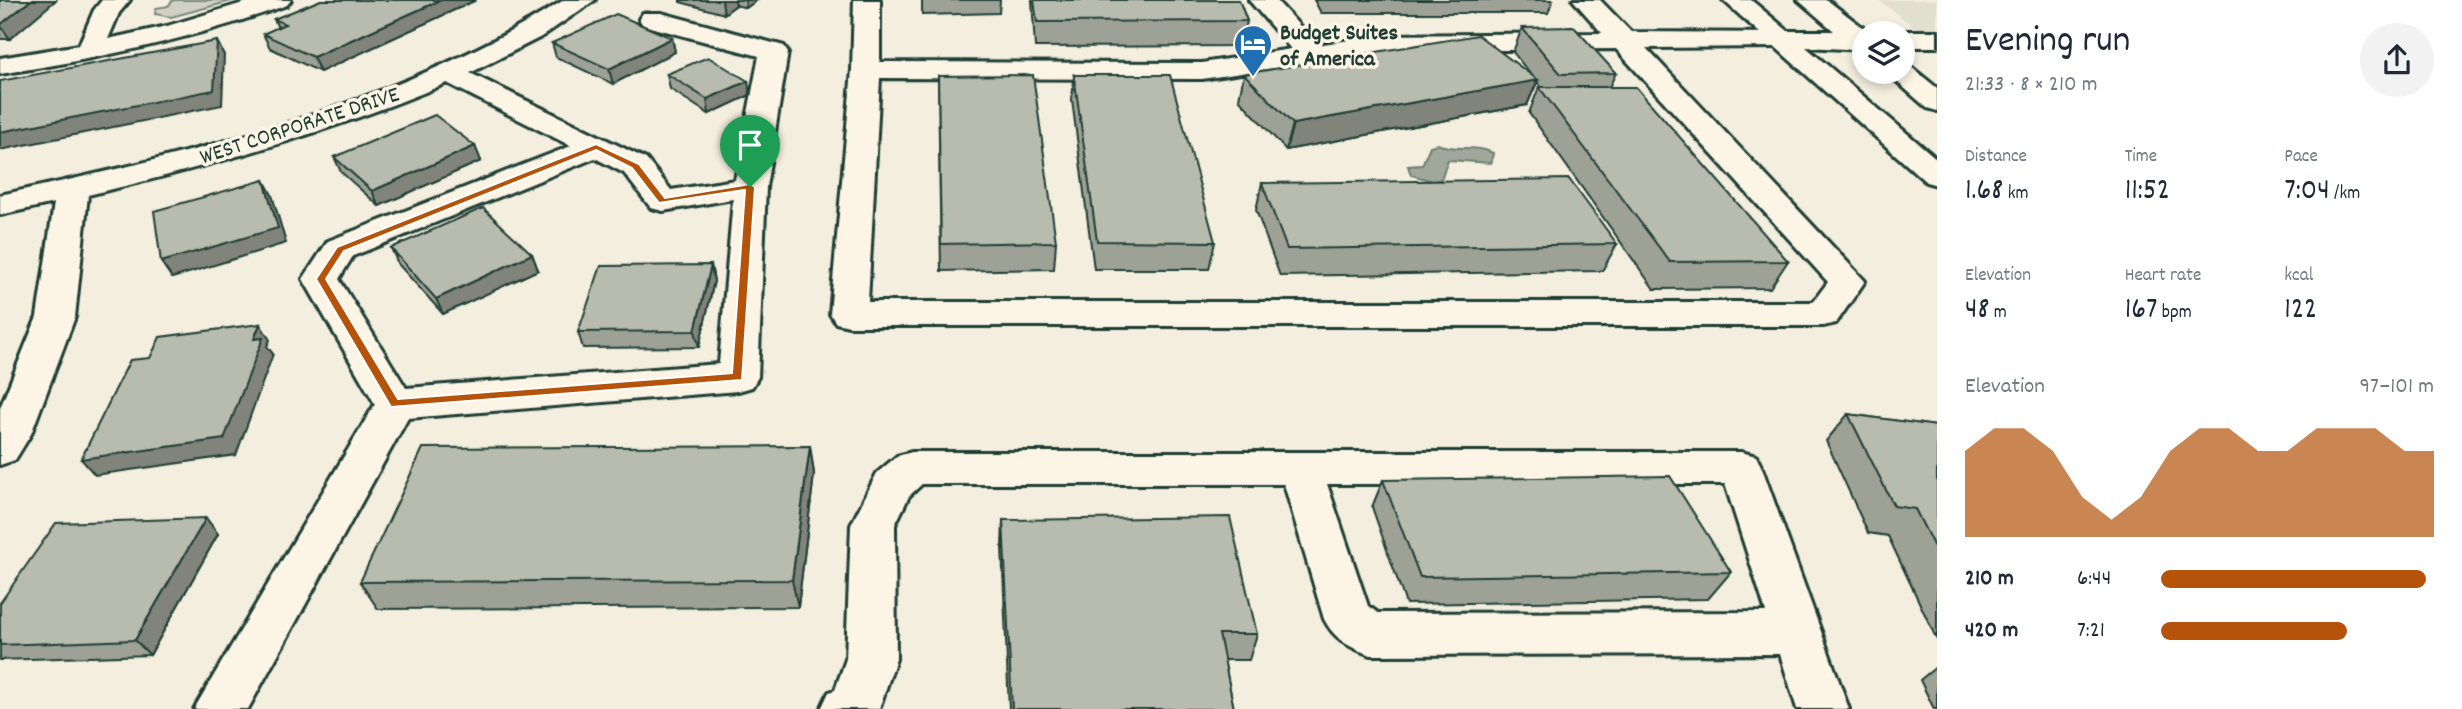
<!DOCTYPE html>
<meta charset="utf-8">
<style>
:root{--surface:#fff;--page:#f2f2f3;--text:#1f2937;--muted:#747a83;--accent:#b45309}
body{margin:0;font-family:Dekko,sans-serif;background:var(--page);color:var(--text);height:100vh;display:flex;flex-direction:column;font-size:26px;white-space:nowrap}
*{box-sizing:border-box;margin:0}
p{font-size:23px;color:var(--muted)}
.icon{flex:none;width:38px;height:38px;fill:none;stroke:currentColor;stroke-width:2;stroke-linecap:round;stroke-linejoin:round}
.map{position:relative;flex:1;overflow:hidden}
.side{display:flex;flex-direction:column;background:var(--surface);width:525px}
.side>*{flex:none}
.buttons{position:absolute;left:1852px;top:21px;display:grid;gap:14px}
.buttons a{display:grid;place-items:center;width:63px;height:63px;border-radius:50%;background:var(--surface);box-shadow:0 4px 10px #0003;font-size:35px}
.pin{position:absolute;display:grid;place-items:center;width:60px;height:60px;color:#fff;margin:-72px -30px;border-radius:50% 50% 50% 0;rotate:-45deg;box-shadow:0 0 7px #0007}
.pin .icon{rotate:45deg}
.round{display:grid;place-items:center;flex:none;width:74px;height:74px;border-radius:37px;background:var(--page)}
.head{display:flex;align-items:center;justify-content:space-between;height:119px;padding:0 28px}
h1{font-size:38px;font-weight:600;line-height:52px}
.metrics{display:grid;grid-template-columns:repeat(3,1fr);gap:10px;height:119px;padding:7px 28px}
.metrics div{display:grid;align-content:center}
.metrics b{font-size:30px;font-weight:600}
.metrics small{font-size:19px;font-weight:400}
.metrics p{font-size:19px}
.chart{height:196px;padding:14px 28px}
.chart p{display:flex;justify-content:space-between}
.chart svg{width:100%;height:126px;margin-top:7px;fill:var(--accent);opacity:.7}
ul{padding:0 28px;list-style:none;font-size:23px}
li{display:grid;grid-template-columns:112px 84px 1fr;align-items:center;height:52px}
li i{height:18px;border-radius:9px;background:var(--accent)}
main{display:flex;flex:1;min-height:0}
.map>svg:first-child{display:block}
.built{fill:#e1dfd0}
.green{fill:#d0d1c2;stroke:#78877b;stroke-width:2}
.water{fill:#a0a89b;stroke:#6c7d72;stroke-width:2}
.lines{fill:none;stroke-linecap:round;stroke-linejoin:round}
.minor-casing{stroke:#1f3d34;stroke-width:6}
.major-casing{stroke:#1f3d34;stroke-width:6}
.minor{fill:#fcf5e5;fill-rule:evenodd}
.major{fill:#fcf5e5;fill-rule:evenodd}
.wall{fill:#9ea296;stroke:#1f3d34;stroke-width:2}
.shaded-wall{fill:#81847a;stroke:#1f3d34;stroke-width:2}
.building{fill:#b8bcae;stroke:#1f3d34;stroke-width:2}
.route{fill:#b45309;stroke:#fff;stroke-width:2;fill-rule:evenodd}
.labels{text-anchor:middle;stroke-width:7;stroke-linejoin:round;paint-order:stroke}
.far-poi-label{font-size:23px;font-weight:bold;fill:#1f3d34;stroke:#fcf5e5;text-anchor:start}
.far-street-label{font-size:23px;fill:#1f3d34;stroke:#fcf5e5}
</style>
<main>
<div class="map">
<svg width="1937" height="709" viewBox="0 0 1937 709">
<rect width="100%" height="100%" fill="#f3eede"/>
<filter id="ink" filterUnits="userSpaceOnUse"><feTurbulence type="fractalNoise" baseFrequency=".0143" numOctaves="2"/><feDisplacementMap in="SourceGraphic" scale="14" xChannelSelector="R" yChannelSelector="G"/><feConvolveMatrix kernelMatrix="1 2 1 2 8 2 1 2 1" color-interpolation-filters="sRGB"/></filter>
<g filter="url(#ink)">
<path class="built" d="M1879 0H1937V45Z"/>
<path class="green" d="M173 0H235L171 17 155 14 156 8 168 6Z"/>
<path class="water" d="M1437 144C1459 152 1471 144 1493 153L1491 163 1448 160 1441 179 1433 181 1411 175 1408 166 1422 165 1430 146Z"/>
<g class="lines">
<defs>
<path id="minor" d="M102 0H130L119 13 108 39 167 26 253 0H291L287 5C193 39 98 59 0 74V58L79 45 94 10Z
M564 0H595L541 37 470 73 646 159 671 190 735 180 759 56 643 25 639 19 643 13H661L784 46 788 52 766 187 758 377 752 387 738 391 408 418 248 709H194L375 404 303 279 328 241 571 146 447 83C331 132 210 166 88 195L75 317 31 434 15 460 0 465V408L37 317 54 203 0 215V195C194 153 395 107 564 0ZM595 158 624 173 651 208 663 211 733 199 719 364 406 388 339 279 353 256Z
M854 0H880V62L1202 63 1291 49 1249 0H1276L1317 45 1383 35 1602 33 1573 0H1600L1631 32 1790 33 1793 39 1790 45 1780 47 1646 48 1865 281 1836 323 1823 326H849L836 323 830 314 852 70ZM1616 49 1828 282 1813 302H868L880 78 1202 79 1383 51Z
M1902 31H1937V47H1902V33H1893Z
M912 452H1741L1756 456 1762 468 1849 709H1797L1780 654 1371 655C1350 648 1334 639 1324 619L1284 484H922L909 496 895 525 896 659 879 709H821L829 692 835 690 846 659 851 525 877 473 897 456ZM1327 484H1725L1766 612 1378 613 1368 606Z"/>
<path id="major" d="M1723 0H1751L1788 31H1834L1798 0H1827L1870 33H1864V50L1806 47 1937 159V185L1926 182Z
M1902 64 1910 66 1937 88V111L1927 108 1886 72H1902Z"/>
</defs>
<use href="#minor" class="minor-casing"/>
<use href="#major" class="major-casing"/>
<use href="#minor" class="minor"/>
<use href="#major" class="major"/>
</g>
<path class="wall" d="M0 0 10 39H0Z
M321 0H476L320 72 270 48 263 34 278 28 274 19Z
M680 0H757L746 8 736 5 724 14 680 2Z
M922 0H1000L999 13 922 15Z
M1032 0H1239L1247 21 1242 46 1035 47Z
M1314 0H1553L1548 13H1321Z
M1522 28 1616 73 1609 87 1788 261 1770 288 1654 289 1529 113 1539 87H1541L1537 82 1527 105 1286 150 1239 99 1244 74H1530L1513 52Z
M672 38 675 52 613 84 556 57 552 43Z
M667 74 750 95 709 114 670 89Z
M1074 75 1215 242 1209 269H1094L1072 100Z
M938 76 1056 242 1054 269 941 271Z
M475 146 481 161 379 206 341 172 334 157Z
M1262 183 1617 244 1602 271 1280 276 1256 210Z
M391 248 532 254 538 270 443 314 398 264Z
M711 265 714 281 699 347 583 348 578 332Z
M1848 414 1937 426V640L1888 536 1868 533 1826 441Z
M810 446 814 474 798 607 378 609 360 582Z
M1383 480 1731 572 1708 599 1406 604 1372 507Z
M206 518 218 534 150 655 0 660V603Z
M1003 520 1257 634 1249 660H1224L1234 709H1009L1002 547Z
M1937 666V709H1934L1920 680Z"/>
<path class="shaded-wall" d="M31 0H56L10 39 0 25Z
M441 0H476L320 72 313 57Z
M722 0H735L736 5 724 14Z
M745 0H757L746 8Z
M672 38 675 52 613 84 609 69Z
M217 41 224 55 222 105 0 150V132Z
M1538 80 1527 105 1286 150 1293 124Z
M748 81 750 95 709 114 707 99Z
M475 146 481 161 379 206 372 191Z
M264 180 272 195 286 243 172 278 161 262Z
M532 254 538 270 443 314 436 299Z
M711 265 714 281 699 347 695 331Z
M260 324 270 340 267 346 273 354 236 455 95 475 81 459 254 339Z
M810 446 814 474 798 607 792 580Z
M206 518 218 534 150 655 135 640Z"/>
<path class="building" d="M0 0H31L0 25Z
M321 0H441L313 57 263 34 285 24 274 19Z
M1034 0H1239L1247 21 1037 22Z
M616 14 672 38 609 69 552 43Z
M1574 27 1616 73 1561 74 1522 28Z
M1478 35 1538 80 1293 124 1244 74Z
M217 41 214 90 0 132V81Z
M708 57 748 81 707 99 667 74Z
M1033 75 1056 242 941 244 938 76Z
M1074 75H1170L1215 242 1097 241Z
M1539 87H1636L1788 261 1670 262Z
M435 115 475 146 372 191 334 157Z
M1569 179 1617 244 1287 249 1262 183Z
M264 180 278 228 161 262 154 211Z
M483 208 532 254 436 299 391 248Z
M711 265 695 331 578 332 601 266Z
M260 324 254 339 263 338 224 439 81 459 130 360 150 358 160 337Z
M1848 414 1937 426V553L1915 509 1894 506Z
M810 446 792 580 360 582 423 448Z
M1670 476 1731 572 1420 577 1383 480Z
M1230 517 1257 634H1219L1234 709H1012L1003 520Z
M206 518 135 640 0 645V603L56 523Z"/>
</g>
<path class="route" d="M596 144 639 164 665 198 750 184 755 187 742 380 391 407 316 279 337 247ZM596 150 632 168 659 203 745 190 732 373 398 399 326 279 344 251Z"/>
<defs>
<symbol id="hotel-pin" viewBox="-11 -11 22 30"><path d="M0 17L-7.5 6A9.5 9.5 0 1 1 7.5 6Z" fill="#1f6fb2" stroke="#fcf5e5"/><path d="M-6-4.5h1.5V1H6V5H4.5V3h-9V5H-6ZM-4 0a1.8 1.8 0 1 1 3.6 0ZM.5 0V-2.5h3Q6-2.5 6 0Z" fill="#fff"/></symbol>
</defs>
<g fill-rule="evenodd">
<use href="#hotel-pin" x="1231" y="22" width="44" height="60"/>
</g>
<g class="labels">
<g class="far-poi-label">
<text x="1280" y="39">Budget Suites<tspan x="1280" dy="26">of America</tspan></text>
</g>
<g class="far-street-label">
<text transform="translate(299 124) rotate(-18)" y="8">WEST CORPORATE DRIVE</text>
</g>
</g>
</svg>
<div class="buttons">
<a><svg class="icon" aria-label="layers" viewBox="0 0 24 24"><path d="M12 4l9 5-9 5-9-5zM3 14l9 5 9-5"/></svg></a>
</div>
<div class="pin" style="left:750px;top:187px;background:#1e9e55"><svg class="icon" aria-label="arrive" viewBox="0 0 24 24"><path d="M6 21V4h12l-3 4 3 4H6"/></svg></div>
</div>
<section class="side">
<div class="head"><div><h1>Evening run</h1><p>21:33 · 8 × 210 m</p></div><a class="round"><svg class="icon" aria-label="share" viewBox="0 0 24 24"><path d="M12 15V3M7 8l5-5 5 5M5 13v7h14v-7"/></svg></a></div>
<div class="metrics">
<div><p>Distance</p><b>1.68<small> km</small></b></div>
<div><p>Time</p><b>11:52</b></div>
<div><p>Pace</p><b>7:04<small> /km</small></b></div>
</div>
<div class="metrics">
<div><p>Elevation</p><b>48<small> m</small></b></div>
<div><p>Heart rate</p><b>167<small> bpm</small></b></div>
<div><p>kcal</p><b>122</b></div>
</div>
<div class="chart"><p><span>Elevation</span>97–101 m</p>
<svg viewBox="0 0 160 44" preserveAspectRatio="none"><path d="M0 44V14L10 6L20 6L30 14L40 30L50 38L60 30L70 14L80 6L90 6L100 14L110 14L120 6L130 6L140 6L150 14L160 14V44z"/></svg>
</div>
<ul>
<li><b>210 m</b>6:44<i style="width:97%"></i></li>
<li><b>420 m</b>7:21<i style="width:68%"></i></li>
</ul>
</section>
</main>
